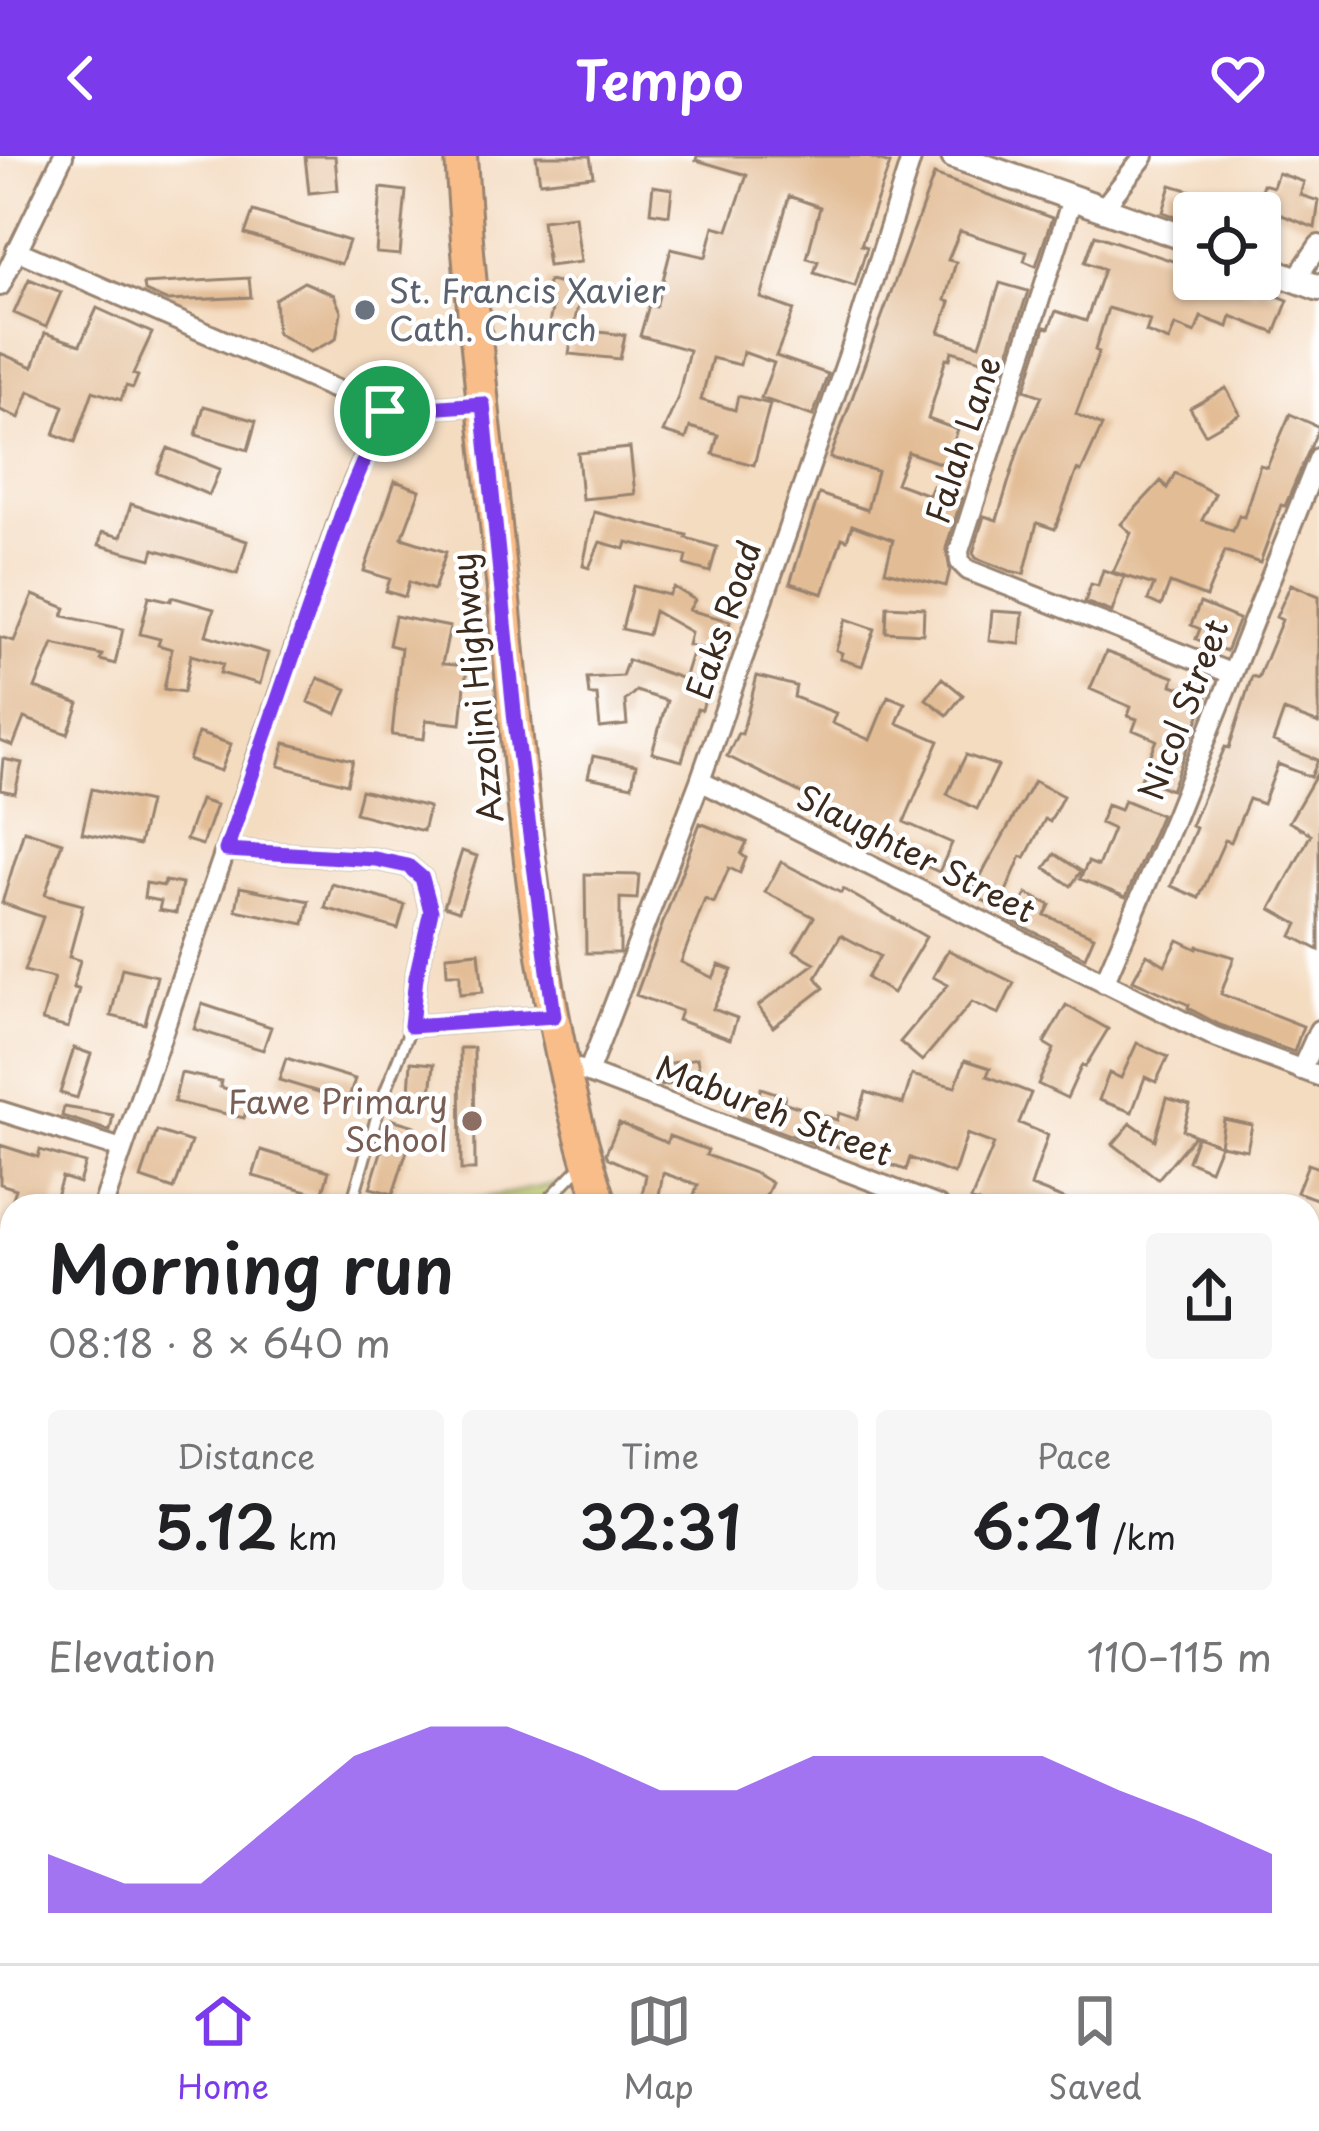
<!DOCTYPE html>
<meta charset="utf-8">
<style>
:root{--surface:#fff;--page:#f6f6f6;--text:#202124;--muted:#757577;--line:#e0e0e0;--accent:#7c3aed}
body{margin:0;font-family:"Playpen Sans",sans-serif;background:var(--page);color:var(--text);height:100vh;display:flex;flex-direction:column;font-size:45px;white-space:nowrap}
*{box-sizing:border-box;margin:0}
p{font-size:39px;color:var(--muted)}
.icon{flex:none;width:66px;height:66px;fill:none;stroke:currentColor;stroke-width:2;stroke-linecap:round;stroke-linejoin:round}
.map{position:relative;flex:1;overflow:hidden}
.sheet{position:absolute;left:0px;top:1038px;width:1320px;height:771px;display:flex;flex-direction:column;background:var(--surface);border-radius:36px 36px 0 0;box-shadow:0 3px 9px #0004}
.sheet>*{flex:none}
.fabs{position:absolute;left:1173px;top:36px;display:grid;gap:24px}
.fabs a{display:grid;place-items:center;width:108px;height:108px;border-radius:12px;background:var(--surface);box-shadow:0 3px 9px #0004;font-size:60px}
.pin{position:absolute;display:grid;place-items:center;width:102px;height:102px;color:#fff;margin:-51px;border:6px solid #fff;border-radius:50%;box-shadow:0 3px 12px #0007}
.round{display:grid;place-items:center;flex:none;width:126px;height:126px;border-radius:12px;background:var(--page)}
.overview{display:flex;align-items:center;justify-content:space-between;height:204px;padding:0 48px}
h1{font-size:66px;font-weight:600;line-height:90px}
.metrics{display:grid;grid-template-columns:repeat(3,1fr);gap:18px;height:204px;padding:12px 48px}
.metrics div{display:grid;align-content:center;border-radius:12px;background:var(--page);text-align:center}
.metrics b{font-size:60px;font-weight:600}
.metrics small{font-size:33px;font-weight:400}
.metrics p{font-size:33px}
.chart{height:336px;padding:24px 48px}
.chart p{display:flex;justify-content:space-between}
.chart svg{width:100%;height:216px;margin-top:12px;fill:var(--accent);opacity:.7}
header{display:flex;justify-content:space-between;align-items:center;height:156px;padding:0 48px;background:var(--accent);color:#fff;font-size:54px;font-weight:600}
.dock{display:flex;justify-content:space-around;align-items:center;height:168px;border-top:3px solid var(--line);background:var(--surface);font-size:33px;color:var(--muted)}
.dock a{display:grid;justify-items:center;gap:6px}
.dock .selected{color:var(--accent)}
.map>svg:first-child{display:block}
.garden{fill:#bac86b;stroke:#7a7944;stroke-width:3}
.building{fill:#e2bc94}
.lines{fill:none;stroke-linecap:round;stroke-linejoin:round}
.service-casing{stroke:#988370;stroke-width:15}
.minor-casing{stroke:#988370;stroke-width:24}
.tertiary-casing{stroke:#988370;stroke-width:30}
.secondary-casing{stroke:#988370;stroke-width:33}
.primary-casing{stroke:#988370;stroke-width:36}
.service{stroke:#fff;stroke-width:9}
.minor{stroke:#fff;stroke-width:18}
.tertiary{stroke:#fff;stroke-width:24}
.secondary{stroke:#fde5d0;stroke-width:27}
.primary{stroke:#f9bd89;stroke-width:30}
.route-casing{stroke:#fff;stroke-width:24}
.route{stroke:#7c3aed;stroke-width:15}
.worship-dot{fill:#6b7280;stroke:#fff;stroke-width:4.5}
.education-dot{fill:#8d6e63;stroke:#fff;stroke-width:4.5}
.labels{text-anchor:middle;stroke-width:9;stroke-linejoin:round;paint-order:stroke}
.worship-label{font-size:33px;fill:#5b616d;stroke:#fff;text-anchor:start}
.street-label{font-size:33px;fill:#3b2a1e;stroke:#fff}
.education-label{font-size:33px;fill:#785e54;stroke:#fff;text-anchor:end}
</style>
<header><svg class="icon" aria-label="back" viewBox="0 0 24 24"><path d="M15 5l-7 7 7 7"/></svg>Tempo<svg class="icon" aria-label="heart" viewBox="0 0 24 24"><path d="M12 20l-8-8c-3-5 5-10 8-4 3-6 11-1 8 4z"/></svg></header>
<div class="map">
<svg width="1319" height="1807" viewBox="0 0 1319 1807">
<rect width="100%" height="100%" fill="#fff"/>
<filter id="ink" filterUnits="userSpaceOnUse"><feTurbulence type="fractalNoise" baseFrequency=".00833" numOctaves="2"/><feDisplacementMap in="SourceGraphic" scale="24" xChannelSelector="R" yChannelSelector="G"/><feConvolveMatrix kernelMatrix="1 2 1 2 8 2 1 2 1" color-interpolation-filters="sRGB"/></filter>
<filter id="wash" filterUnits="userSpaceOnUse"><feTurbulence type="fractalNoise" baseFrequency=".004" numOctaves="4" result="noise"/><feDisplacementMap in="SourceGraphic" scale="48" xChannelSelector="R" yChannelSelector="G"/><feGaussianBlur stdDeviation="2.7" result="paint"/><feColorMatrix in="noise" values="0 0 0 0 0 0 0 0 0 0 0 0 0 0 0 0 0 1.4 0 .05"/><feComposite in="paint" operator="in"/></filter>
<g filter="url(#wash)">
<rect width="100%" height="100%" fill="#f4dcc1"/>
<path class="garden" d="M556 1028 557 1050H457L458 1047Z"/>
<g id="blocks">
<path class="building" d="M305 0H335L338 34 309 37Z
M536 0H590L593 20 540 26Z
M697 0H866L890 8 861 89 867 91 855 130 814 117 818 105 807 102 820 51 789 40 761 142 794 154 776 200 828 218 813 260 761 242 774 207 743 196 740 209 712 202 701 244 735 254 738 240 770 248 754 309 713 298 718 279 690 271 686 283 663 276 678 241 689 194 640 180 649 149 656 151 671 93 706 101 714 70 728 74 747 19 696 4Z
M1278 17 1304 26 1300 39 1319 45 1315 72 1256 49 1263 28 1273 31Z
M934 19 1052 62 1036 110 1024 105 1027 96 960 75 948 104 956 106 945 144 950 146 939 176 980 189 1000 127 1028 135 1004 211 952 195 950 203 946 202 928 263 958 274 945 309 908 296 896 327 929 339 933 330 962 342 946 392 950 414 946 430 885 415 893 384 852 369 847 384 842 382 823 438 790 427 819 338 867 354 877 315 830 302Z
M1171 29 1208 40 1203 57H1194V68L1163 56Z
M653 30 672 33 669 59 650 56Z
M381 32 406 35 400 99 376 97Z
M253 55 349 85 341 108 245 78Z
M575 60 581 106 548 110 542 64Z
M1095 79 1194 112V123H1217L1257 137 1258 132 1288 144 1275 177 1231 160 1228 171 1201 161 1195 177 1175 169 1169 185 1146 176 1150 164 1108 152 1095 194 1099 196 1076 258 1102 270 1081 316 1077 314 1055 373 1037 367 1024 418 1010 415 976 402 973 397 984 360 997 364 1020 288 1042 240 1025 234 1045 171 1049 172 1056 155 1086 165 1104 113 1085 106Z
M249 122 251 141 168 145 145 135 144 128Z
M29 123 61 136 46 171 14 157Z
M548 125 582 132 573 173 549 168 553 148 543 146Z
M304 126 334 139 341 156 336 183 310 196 277 177 275 143Z
M97 152 152 177 133 218 138 220 133 232 126 230 121 244 93 235 75 286 54 278 64 250 29 235 19 262 0 254V197L33 211 45 177 80 189Z
M573 173 625 179 620 203 569 198Z
M1226 232 1240 258 1205 278 1190 252Z
M204 250 256 265 248 294 196 279Z
M1290 258 1319 271 1285 350 1281 349 1260 407 1225 395 1206 441 1170 427 1161 450 1148 444 1154 429 1113 416 1131 377 1121 368 1161 325 1167 332 1175 317 1215 338 1202 364 1233 375 1239 359 1244 361 1260 309 1267 311Z
M168 292 220 313 209 339 157 317Z
M630 292 635 338 582 343 578 297Z
M395 325 420 334 402 382 446 396 434 434 409 426 405 441 386 435 390 423 364 415Z
M131 348 247 385 237 418 154 393 151 403 99 389 102 376 121 381Z
M594 356 687 379 686 382 717 391 710 416 685 409 687 400 627 386 625 393 600 386 589 412 583 410Z
M1103 414 1124 421 1112 456 1085 446 1091 428 1098 430Z
M1291 428 1319 440V568L1284 555 1273 586 1318 604 1311 621 1278 608 1263 648 1249 643 1231 686 1225 684 1199 742 1171 730 1196 672 1191 670 1204 639 1225 591 1229 592 1252 520 1258 522 1282 464 1276 461Z
M633 430 669 439 674 431 695 444 689 454 730 465 723 497 718 496 702 554 697 553 682 605 652 597 667 545 636 535 625 545 627 569 600 572 597 539H589L587 522 622 520 628 504 684 523 692 497 717 496 688 489 691 476 654 455 648 479 622 473Z
M33 439 66 452 63 460 123 473 115 508 100 504 102 499 53 488 35 532 79 548 68 578 24 562 13 590 0 585V481L14 485Z
M149 440 171 445 172 441 214 453 206 479 268 497 260 528 220 517 223 508 191 499 184 536 164 533 172 493 158 489 160 483 140 478Z
M1200 447 1239 463 1226 495 1196 483 1200 473 1191 469Z
M887 450 924 452 923 478 886 476Z
M992 455 1023 457 1020 488 989 485Z
M395 460 450 471 442 508 467 510 461 568 426 564 424 583 392 579 401 492 389 489Z
M846 463 875 473 862 510 840 503 842 497 836 494Z
M1106 496 1174 521 1172 529 1207 541 1171 634 1141 622 1157 584 1133 574 1137 563 1128 560 1131 551 1090 533Z
M757 520 796 530 794 541 836 557 832 567 870 584 888 540 905 547 897 567 939 585 904 666 952 687 939 716 805 654 811 642 727 600 738 577 742 578Z
M318 522 347 533 337 558 308 546Z
M942 522 963 539 947 559 926 543Z
M198 577 231 588 221 615 189 604Z
M285 587 353 604 347 628 279 610Z
M966 599 998 610 977 653 947 638Z
M593 600 636 609 632 630 588 621Z
M3 603 22 607 15 637 0 634Z
M1319 614V794L1292 780 1298 768 1271 753 1311 678 1289 666Z
M1034 625 1063 640 1050 666 1045 663 1025 702 1021 700 999 752 978 742 982 734 975 730Z
M92 633 149 646 139 689 82 677Z
M361 634 429 651 423 675 355 657Z
M200 644 216 649 202 689 186 684Z
M1124 644 1161 659 1126 741 1080 723 1088 706 1098 710 1113 673 1100 667 1107 649 1120 654Z
M700 667 747 686 741 698 746 702 740 717 729 712 714 747 705 743 681 806 713 822 719 809 732 814 713 853 737 862 730 883 678 864 681 855 636 839Z
M24 674 62 686 45 739 83 749 69 801 80 804 73 832 79 833 68 872 42 865 54 822 24 815 43 761 2 747Z
M462 695 477 700 459 755 444 750Z
M1055 698 1081 715 1071 730 1045 712Z
M781 706 841 737 843 733 926 781 893 837 867 822 880 800 841 779 816 821 824 832 773 871 758 850 815 807 794 795 814 761 765 736Z
M585 718 639 719 637 743 620 742V797H586Z
M165 725 182 728 176 757 159 754 161 745 144 742 146 727 164 730Z
M332 728 405 749 398 773 325 752Z
M240 731 309 745 304 768 236 754Z
M1027 738 1050 749 1045 759 1094 780 1085 801 1010 764Z
M1178 784 1197 793 1198 790 1234 801 1221 838 1303 870 1294 896 1220 869 1188 852 1189 849 1133 824 1147 798 1165 809Z
M948 794 1014 827 999 858 972 846 922 905 900 886 948 829 933 821Z
M479 796 483 836 460 838V818H447L446 799Z
M122 812 157 820 145 868 111 860Z
M202 848 271 871 263 894 194 873Z
M1066 849 1108 873 1085 911 1082 909 1067 942 1038 928 1054 893 1044 887Z
M1137 887 1168 901 1156 926 1145 921 1132 956 1099 944 1109 917 1121 922Z
M74 892 91 898 77 942 60 937Z
M460 892H474L475 1014H461Z
M286 902 355 923 348 945 279 924Z
M697 902 701 923 661 930 657 910Z
M965 904 990 912 987 920 1031 937 1019 967 1048 979 1031 1030 1082 1050H985L971 1044 994 988 967 978 954 1018 910 1002 906 1014 818 984 817 989 738 960 745 938 757 942 761 932 785 940 783 946 837 964 839 957 857 963 866 936 903 948 912 919 955 931Z
M411 906 434 908 431 938 409 936Z
M181 917 221 925 220 931 251 940 244 962 174 946Z
M1167 942 1190 949 1183 974 1195 979 1158 1023 1113 988 1131 967 1155 984Z
M64 951 113 959 110 975 62 960Z
M391 963 415 970 393 1038 370 1032Z
M1224 963 1252 969 1247 994 1220 989Z
M619 967 667 987 669 980 708 994 706 999 757 1018 772 1027 761 1050H690L698 1029 663 1017 657 1050H640L646 1019 608 1002 606 997Z
M157 975 191 986 174 1033 141 1022Z
M1197 980 1220 989 1210 1014 1188 1005Z
M0 989 38 1001 40 994 85 1007 79 1027 62 1021 53 1050 12 1045 16 1033 0 1028Z
M261 994 329 1015 322 1039 253 1020Z
M1308 1008 1319 1012V1044L1297 1036Z"/>
</g>
</g>
<g filter="url(#ink)">
<use href="#blocks" fill-opacity="0" stroke="#988370" stroke-width="3"/>
<g class="lines">
<defs>
<path id="service" d="M351 1050 380 949 411 870
M542 1050 584 1007
M196 1807 199 1797"/>
<path id="minor" d="M1073 40 959 395 960 406 968 414 1230 517
M1104 51 1144 0
M16 94 385 255 483 248
M1296 123 1319 89
M0 130 63 0
M700 625 1215 881 1319 920
M226 694 375 703 408 710 422 722 431 755 416 821 411 870 554 860
M1104 827 1174 663 1319 301
M578 913 938 1050
M1301 914 1319 874
M588 917 700 625 853 187 912 0
M0 955 122 993
M103 1050 345 346 385 255
M0 1188 12 1193
M0 1349 12 1315
M0 1720 12 1721
M1308 1731 1319 1738
M80 1797 83 1807
M754 1807V1797
M1157 1807 1161 1797"/>
<path id="tertiary" d="M954 0 1194 85
M1260 110 1319 132
M1308 1235 1319 1216"/>
<path id="secondary" d="M1308 1354 1319 1349"/>
<path id="primary" d="M461 0C470 152 490 303 505 455 524 653 538 861 602 1050
M931 1797 935 1807"/>
</defs>
<use href="#service" class="service-casing"/>
<use href="#minor" class="minor-casing"/>
<use href="#tertiary" class="tertiary-casing"/>
<use href="#secondary" class="secondary-casing"/>
<use href="#primary" class="primary-casing"/>
<use href="#service" class="service"/>
<use href="#minor" class="minor"/>
<use href="#tertiary" class="tertiary"/>
<use href="#secondary" class="secondary"/>
<use href="#primary" class="primary"/>
</g>
</g>
<g class="lines" filter="url(#ink)">
<defs>
<path id="route" d="M483 248 515 566 554 860 411 870 416 821 431 755 422 722 408 710 375 703 226 694 346 346 385 255Z"/>
</defs>
<use href="#route" class="route-casing"/>
<use href="#route" class="route"/>
</g>
<circle class="worship-dot" cx="365" cy="154" r="12"/>
<circle class="education-dot" cx="472" cy="965" r="12"/>
<g class="labels">
<g class="worship-label">
<text x="389" y="147">St. Francis Xavier<tspan x="389" dy="38">Cath. Church</tspan></text>
</g>
<g class="street-label">
<text transform="translate(963 284) rotate(-72)" y="12">Falah Lane</text>
<text transform="translate(724 464) rotate(-71)" y="12">Eaks Road</text>
<text transform="translate(477 532) rotate(-96)" y="12">Azzolini Highway</text>
<text transform="translate(1184 554) rotate(-69)" y="12">Nicol Street</text>
<text transform="translate(916 698) rotate(27)" y="12">Slaughter Street</text>
<text transform="translate(774 955) rotate(21)" y="12">Mabureh Street</text>
</g>
<g class="education-label">
<text x="448" y="958">Fawe Primary<tspan x="448" dy="38">School</tspan></text>
</g>
</g>
</svg>
<div class="fabs">
<a><svg class="icon" aria-label="locate" viewBox="0 0 24 24"><circle cx="12" cy="12" r="6"/><path d="M12 2v4M12 18v4M2 12h4M18 12h4"/></svg></a>
</div>
<div class="pin" style="left:385px;top:255px;background:#1e9e55"><svg class="icon" aria-label="arrive" viewBox="0 0 24 24"><path d="M6 21V4h12l-3 4 3 4H6"/></svg></div>
<section class="sheet">
<div class="overview"><div><h1>Morning run</h1><p>08:18 · 8 × 640 m</p></div><a class="round"><svg class="icon" aria-label="share" viewBox="0 0 24 24"><path d="M12 15V3M7 8l5-5 5 5M5 13v7h14v-7"/></svg></a></div>
<div class="metrics">
<div><p>Distance</p><b>5.12<small> km</small></b></div>
<div><p>Time</p><b>32:31</b></div>
<div><p>Pace</p><b>6:21<small> /km</small></b></div>
</div>
<div class="chart"><p><span>Elevation</span>110–115 m</p>
<svg viewBox="0 0 160 44" preserveAspectRatio="none"><path d="M0 44V32L10 38L20 38L30 25L40 12L50 6L60 6L70 12L80 19L90 19L100 12L110 12L120 12L130 12L140 19L150 25L160 32V44z"/></svg>
</div>
</section>
</div>
<nav class="dock">
<a class="selected"><svg class="icon" aria-label="home" viewBox="0 0 24 24"><path d="M3 11l9-7 9 7M6 9v11h12V9"/></svg>Home</a>
<a><svg class="icon" aria-label="map" viewBox="0 0 24 24"><path d="M3 6l6-2 6 2 6-2v14l-6 2-6-2-6 2zM9 4v14M15 6v14"/></svg>Map</a>
<a><svg class="icon" aria-label="saved" viewBox="0 0 24 24"><path d="M7 4h10v16l-5-4-5 4z"/></svg>Saved</a>
</nav>
